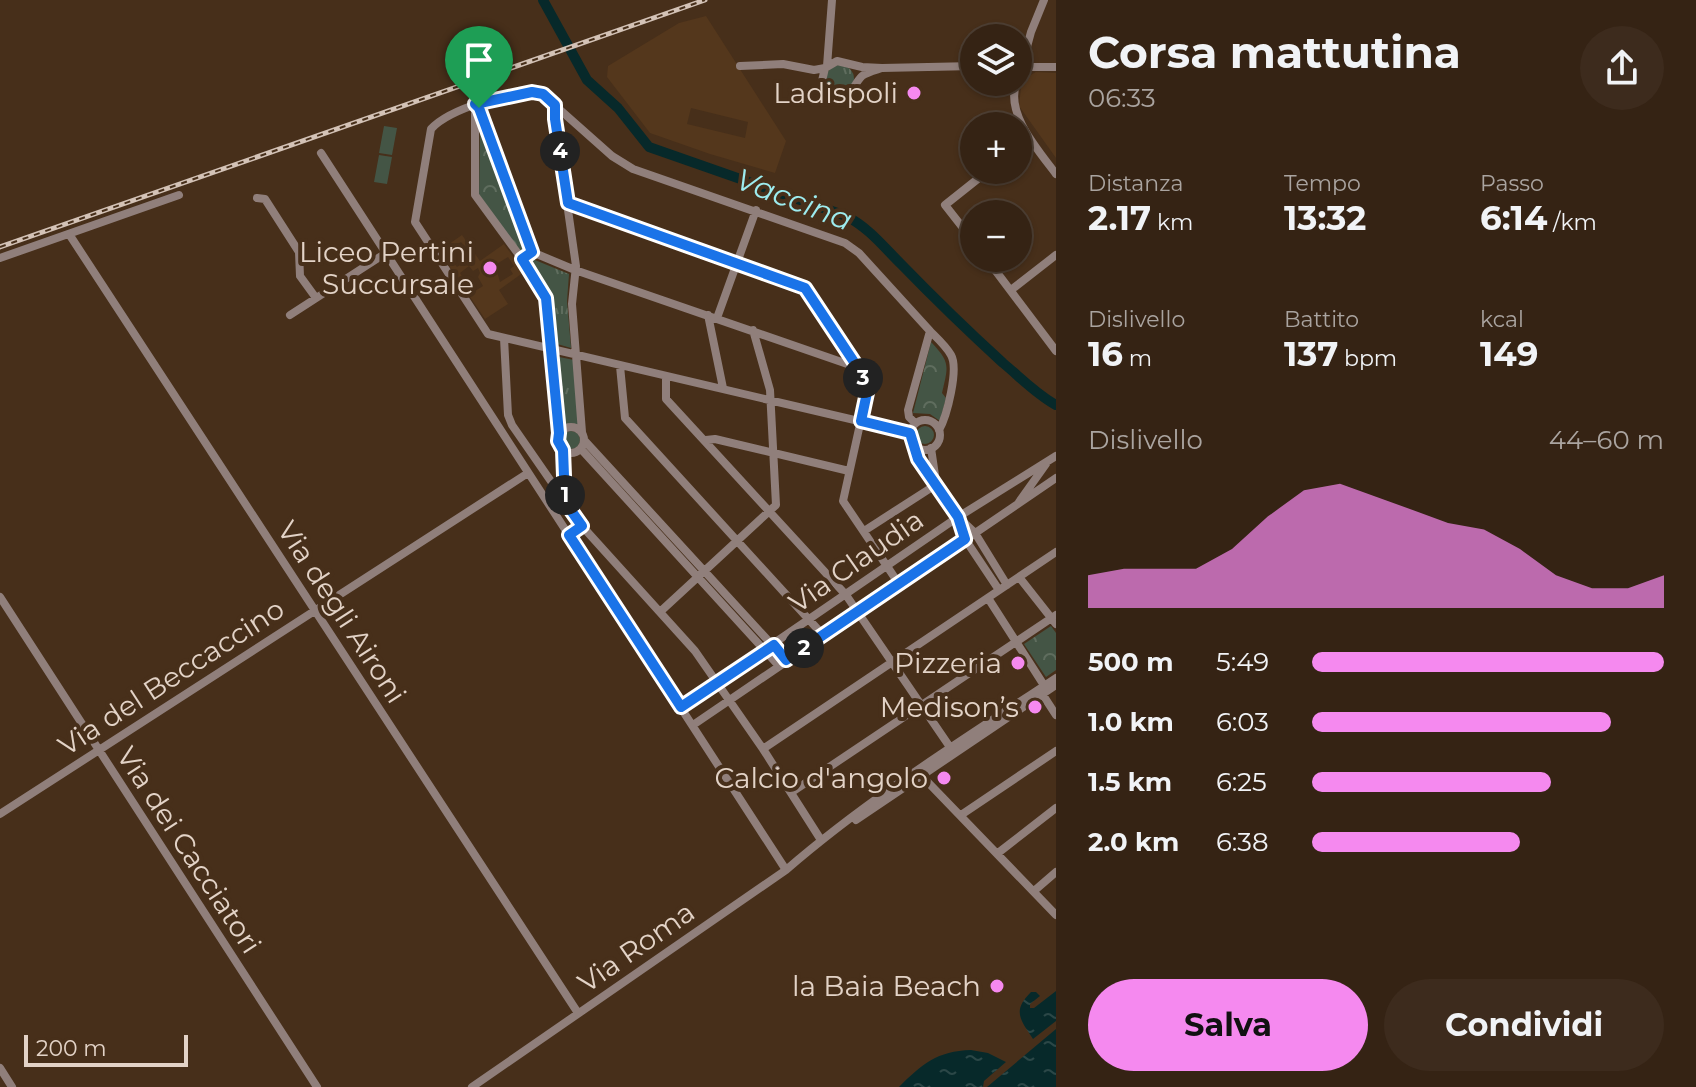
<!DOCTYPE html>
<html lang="it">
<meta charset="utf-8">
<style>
:root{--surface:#352314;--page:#3d2b1d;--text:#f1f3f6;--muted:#aaa4a0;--line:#4f4034;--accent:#f589ef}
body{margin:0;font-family:Montserrat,sans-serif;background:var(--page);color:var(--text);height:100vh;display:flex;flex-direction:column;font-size:30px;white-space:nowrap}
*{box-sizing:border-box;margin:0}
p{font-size:26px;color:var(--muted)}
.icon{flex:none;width:44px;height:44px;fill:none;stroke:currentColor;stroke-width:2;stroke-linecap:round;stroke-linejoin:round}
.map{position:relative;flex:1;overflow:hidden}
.side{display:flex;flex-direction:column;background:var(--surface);width:640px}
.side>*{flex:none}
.buttons{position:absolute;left:960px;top:24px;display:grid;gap:16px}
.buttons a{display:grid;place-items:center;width:72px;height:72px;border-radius:50%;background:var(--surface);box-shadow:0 2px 6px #0004,0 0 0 2px var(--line);font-size:40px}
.scale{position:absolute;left:24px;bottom:20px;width:164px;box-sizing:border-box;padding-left:8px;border:4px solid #e3d3c7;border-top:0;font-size:22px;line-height:28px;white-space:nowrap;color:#e3d3c7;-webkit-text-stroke:6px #472f1a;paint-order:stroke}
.pin{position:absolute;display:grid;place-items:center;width:68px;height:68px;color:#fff;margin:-82px -34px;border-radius:50% 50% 50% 0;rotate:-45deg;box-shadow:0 0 8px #0007}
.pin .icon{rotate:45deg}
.km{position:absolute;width:40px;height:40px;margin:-20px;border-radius:50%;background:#222;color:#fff;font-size:22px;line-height:40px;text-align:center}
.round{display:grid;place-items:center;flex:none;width:84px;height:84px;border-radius:42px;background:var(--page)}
.overview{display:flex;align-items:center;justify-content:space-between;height:136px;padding:0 32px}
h1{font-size:44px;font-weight:700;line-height:60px}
.figures{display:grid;grid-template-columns:repeat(3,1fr);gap:12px;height:136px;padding:8px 32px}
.figures div{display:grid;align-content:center}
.figures b{font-size:34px;font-weight:700}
.figures small{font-size:22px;font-weight:400}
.figures p{font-size:22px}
.chart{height:224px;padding:16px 32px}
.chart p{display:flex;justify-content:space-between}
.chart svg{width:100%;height:144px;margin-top:8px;fill:var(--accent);opacity:.7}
.primary-button{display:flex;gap:16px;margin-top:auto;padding:16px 32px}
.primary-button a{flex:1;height:92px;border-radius:48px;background:var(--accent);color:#111;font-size:32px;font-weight:700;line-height:92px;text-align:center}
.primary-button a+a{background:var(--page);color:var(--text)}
ul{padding:0 32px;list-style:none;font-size:26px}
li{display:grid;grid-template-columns:128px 96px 1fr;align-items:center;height:60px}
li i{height:20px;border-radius:10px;background:var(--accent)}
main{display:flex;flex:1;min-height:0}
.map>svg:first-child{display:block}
.built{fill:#54371c;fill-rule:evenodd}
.grass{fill:url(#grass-tufts)}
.park{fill:url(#park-crowns)}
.garden{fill:#445545}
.water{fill:url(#water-ripples)}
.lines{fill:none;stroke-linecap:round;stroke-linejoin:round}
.river{stroke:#07292a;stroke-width:10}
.minor{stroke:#907f7b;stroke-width:8}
.rail-casing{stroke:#d3c2b6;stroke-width:5}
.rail{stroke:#472f1a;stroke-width:2;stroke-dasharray:6;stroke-linecap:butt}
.route-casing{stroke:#fff;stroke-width:16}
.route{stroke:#1a73e8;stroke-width:10}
.poi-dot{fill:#f589ef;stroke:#472f1a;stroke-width:3}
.labels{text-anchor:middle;stroke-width:8;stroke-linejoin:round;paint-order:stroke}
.poi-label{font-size:28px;fill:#e3d3c7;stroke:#472f1a;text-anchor:end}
.street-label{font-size:28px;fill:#e3d3c7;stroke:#472f1a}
.water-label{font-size:30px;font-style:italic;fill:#9decef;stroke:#472f1a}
</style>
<main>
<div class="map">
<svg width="1056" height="1087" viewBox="0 0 1056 1087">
<defs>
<pattern id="grass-tufts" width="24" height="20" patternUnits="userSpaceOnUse" patternTransform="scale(2)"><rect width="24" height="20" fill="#445545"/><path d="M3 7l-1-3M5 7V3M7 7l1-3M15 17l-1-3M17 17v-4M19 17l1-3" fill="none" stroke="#5f6d5e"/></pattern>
<pattern id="park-crowns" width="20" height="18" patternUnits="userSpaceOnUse" patternTransform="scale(2)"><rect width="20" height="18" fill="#445545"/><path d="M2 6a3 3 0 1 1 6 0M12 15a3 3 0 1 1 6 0" fill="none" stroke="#5f6d5e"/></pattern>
<pattern id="water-ripples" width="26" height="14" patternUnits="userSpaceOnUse" patternTransform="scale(2)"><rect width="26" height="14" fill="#07292a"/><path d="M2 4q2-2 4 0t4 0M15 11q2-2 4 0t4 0" fill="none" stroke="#2b4747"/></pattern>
</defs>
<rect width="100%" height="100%" fill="#472f1a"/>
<path class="built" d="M706 16 786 141 775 173 710 154 650 133 607 77 608 66 679 23ZM691 108 748 122 745 138 687 124Z
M1036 72 1056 73V158L1019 106 1021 87 1029 76Z
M462 235 480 261 504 244 524 272 499 290 508 304 485 319 439 251ZM461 242 468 252 465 254 468 259 457 267 454 263 449 265 442 254ZM508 257 514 266 510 269 513 274 500 282 495 265ZM469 266 473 271 478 268 480 273 478 277 483 286 472 293 460 273Z"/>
<path class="grass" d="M826 79a14 14 0 1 1 28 0a14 14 0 1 1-28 0Z
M530 258 569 274 567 301 571 348 554 343 550 302 527 260Z
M554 356 574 360 579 425 571 423 561 427Z
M916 435a9 9 0 1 1 18 0a9 9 0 1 1-18 0Z
M562 440a9 9 0 1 1 18 0a9 9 0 1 1-18 0Z"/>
<path class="park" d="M480 127 484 128 530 251 522 256 479 197Z
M931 342C951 363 948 366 942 393L946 398 940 421 930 414 913 413Z
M1051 626 1056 633V670L1046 677 1024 644Z"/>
<path class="garden" d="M384 126 397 128 392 155 379 153Z
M379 155 392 157 387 184 374 182Z"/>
<path class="water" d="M1056 991V1021L1033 1039C1020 1019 1012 1011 1031 992H1036L1040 996 1030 1004V1008H1034Z
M1056 1029V1087H987Z
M971 1050 988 1053 1006 1062 984 1081 983 1087H899C922 1064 937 1051 971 1050Z"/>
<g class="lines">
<path class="river" d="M543 0 587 80 618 108 649 147 846 216C869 228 882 245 901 264 934 298 968 331 1003 363 1020 377 1036 394 1056 405"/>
<path class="minor" d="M740 66 783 64 814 70 825 68
M827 66 832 0
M1021 67H1056
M882 68C876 70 867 72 862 76 850 88 853 103 829 94L822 81 825 68 837 61 862 67 882 68 974 66
M1018 80 1031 32 1044 0
M1017 82C1004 112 1038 150 1056 174
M475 104V195L522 259 546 298 559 433
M475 104 479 108 532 252
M555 105V119L576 266 572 304 582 432
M1018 148 1029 139
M321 153 786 870
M257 198 265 199 299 252 300 276 316 298
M568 203 805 288 858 368 868 388 843 501 899 584
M69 234 578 1013
M974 242 945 205 989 170
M532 252 575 270 856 367
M0 258 179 195
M986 258 1056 351
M1011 290 1056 255
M290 315 386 253
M708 315 723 388
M717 318 756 210
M504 338 508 415 512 425 582 526 695 651 763 749 821 840
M620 366 625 418 823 635
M666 376V399L846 595 954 753
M910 435a15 15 0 1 1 30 0a15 15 0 1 1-30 0Z
M915 423 909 417 908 410 930 331C937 338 946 346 951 355 959 369 947 416 939 430
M558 440a13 13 0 1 1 26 0a13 13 0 1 1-26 0Z
M910 433 488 334 415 222 431 129C449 109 514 89 541 93L612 156 633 169 845 243 859 253 930 331
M584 440 786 660
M706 440 715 439 849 471
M915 446 917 457 930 477 958 517 975 533 1007 585
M931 448 936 482
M581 449 779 666
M563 450 565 501
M1019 502 1046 464
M958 518 965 539 999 590
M864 531 937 484
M1019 577 1056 624
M0 597 317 1087
M988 598 1047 690
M661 611 776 505 770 390 753 330
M1041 692 1056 715
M681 707 958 517 1056 456
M693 725 1056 478
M763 749 1056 552
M918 772 1056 915
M792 792 1056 615
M0 814 528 473
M961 815 1056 751
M856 820 1056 685
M998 853 1056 808
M1034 891 1056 872
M0 1068 12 1087
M472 1087 786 870C869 798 964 739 1056 678"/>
<defs>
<path id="rail" d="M0 247 705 0"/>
</defs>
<use href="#rail" class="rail-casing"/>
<use href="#rail" class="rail"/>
</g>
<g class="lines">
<defs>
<path id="route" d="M532 92 543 94 555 105V119L568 203 805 288 858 368 868 388 861 421 910 433 918 459 958 517 965 539 786 660 774 645 681 707 569 535 582 526 565 502 563 450 558 441 559 433 546 298 522 259 532 252 479 108 475 104Z"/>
</defs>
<use href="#route" class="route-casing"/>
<use href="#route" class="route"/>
</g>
<g class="poi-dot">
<circle cx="914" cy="93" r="8"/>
<circle cx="490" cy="268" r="8"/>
<circle cx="1018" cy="663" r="8"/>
<circle cx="1035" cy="707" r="8"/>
<circle cx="944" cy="778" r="8"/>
<circle cx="997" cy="986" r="8"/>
</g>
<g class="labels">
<g class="poi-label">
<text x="898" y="103">Ladispoli</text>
<text x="474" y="262">Liceo Pertini<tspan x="474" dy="32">Succursale</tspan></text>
<text x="1002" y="673">Pizzeria</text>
<text x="1019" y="717">Medison’s</text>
<text x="928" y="788">Calcio d'angolo</text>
<text x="981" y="996">la Baia Beach</text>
</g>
<g class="street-label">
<text transform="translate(856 561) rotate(-35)" y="10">Via Claudia</text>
<text transform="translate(342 612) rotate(57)" y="10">Via degli Aironi</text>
<text transform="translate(171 677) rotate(-33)" y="10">Via del Beccaccino</text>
<text transform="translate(189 850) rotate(57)" y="10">Via dei Cacciatori</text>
<text transform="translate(636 947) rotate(-35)" y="10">Via Roma</text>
</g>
<g class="water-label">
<text transform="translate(794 200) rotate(21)" y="10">Vaccina</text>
</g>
</g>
</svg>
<div class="buttons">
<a><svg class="icon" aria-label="layers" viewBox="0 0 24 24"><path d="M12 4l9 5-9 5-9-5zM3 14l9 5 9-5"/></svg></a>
<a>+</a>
<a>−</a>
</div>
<div class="scale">200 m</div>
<div class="pin" style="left:479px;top:108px;background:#1e9e55"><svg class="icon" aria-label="arrive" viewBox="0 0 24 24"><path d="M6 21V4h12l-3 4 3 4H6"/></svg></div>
<b class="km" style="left:565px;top:495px">1</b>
<b class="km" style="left:804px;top:648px">2</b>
<b class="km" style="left:863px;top:378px">3</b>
<b class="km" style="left:560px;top:151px">4</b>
</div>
<section class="side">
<div class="overview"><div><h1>Corsa mattutina</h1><p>06:33</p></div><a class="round"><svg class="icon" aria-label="share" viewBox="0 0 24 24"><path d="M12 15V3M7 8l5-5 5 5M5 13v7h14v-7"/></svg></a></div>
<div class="figures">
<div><p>Distanza</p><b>2.17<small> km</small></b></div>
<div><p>Tempo</p><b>13:32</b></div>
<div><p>Passo</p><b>6:14<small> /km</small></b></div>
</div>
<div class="figures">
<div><p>Dislivello</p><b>16<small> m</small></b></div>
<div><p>Battito</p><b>137<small> bpm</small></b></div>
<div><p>kcal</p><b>149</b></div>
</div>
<div class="chart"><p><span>Dislivello</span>44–60 m</p>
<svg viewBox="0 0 160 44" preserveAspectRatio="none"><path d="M0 44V34L10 32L20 32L30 32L40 26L50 16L60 8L70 6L80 10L90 14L100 18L110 20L120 26L130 34L140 38L150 38L160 34V44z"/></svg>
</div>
<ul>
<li><b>500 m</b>5:49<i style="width:100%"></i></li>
<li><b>1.0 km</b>6:03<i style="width:85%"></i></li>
<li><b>1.5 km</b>6:25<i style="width:68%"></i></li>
<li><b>2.0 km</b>6:38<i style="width:59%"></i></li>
</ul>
<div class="primary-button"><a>Salva</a><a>Condividi</a></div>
</section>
</main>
